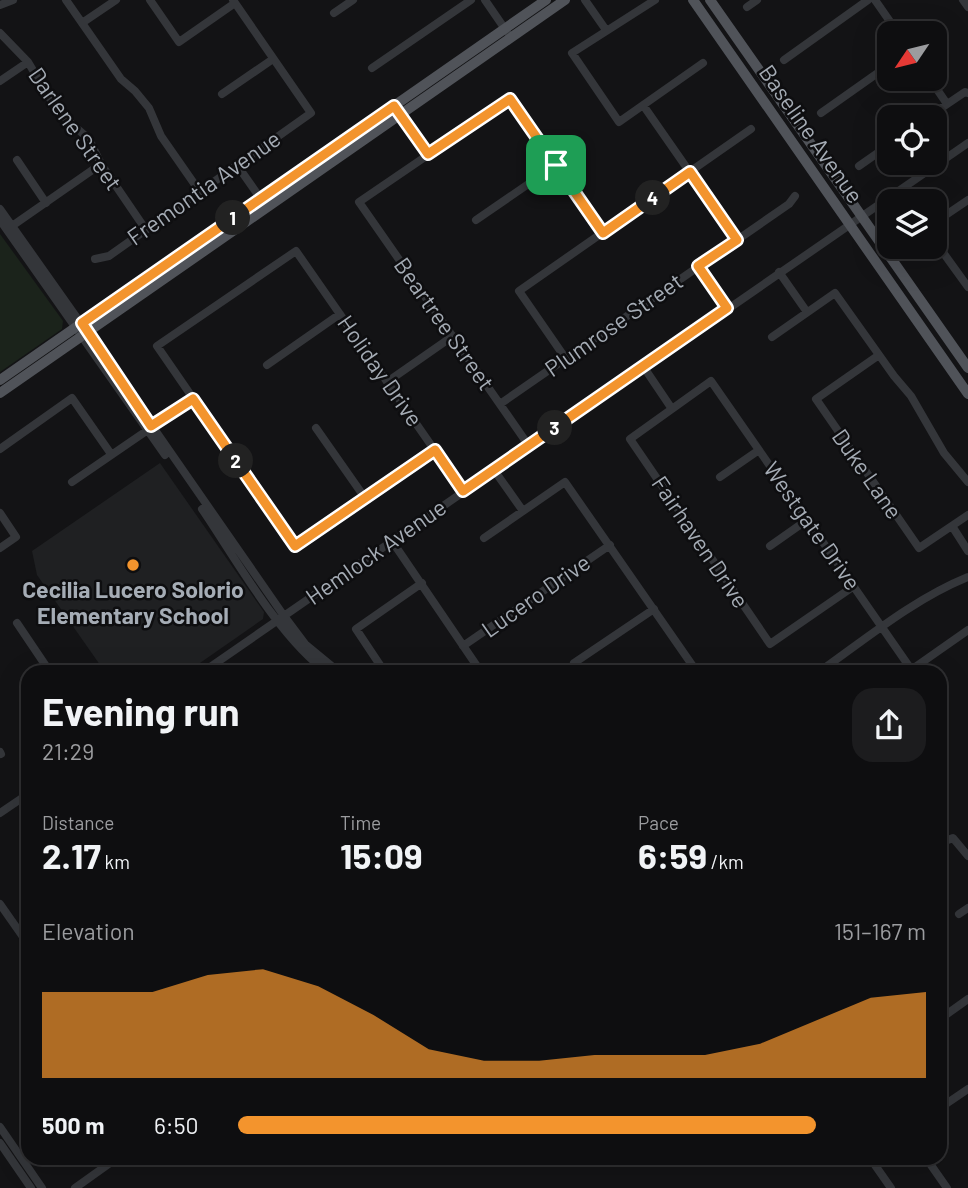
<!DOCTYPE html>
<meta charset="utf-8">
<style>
:root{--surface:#0e0e10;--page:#1c1c1e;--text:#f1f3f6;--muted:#9b9c9f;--line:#2e2e30;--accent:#f3942d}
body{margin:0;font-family:Barlow,sans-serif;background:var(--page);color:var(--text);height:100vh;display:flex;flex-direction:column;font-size:26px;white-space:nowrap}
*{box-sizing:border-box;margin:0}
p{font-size:23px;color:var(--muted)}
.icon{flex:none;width:38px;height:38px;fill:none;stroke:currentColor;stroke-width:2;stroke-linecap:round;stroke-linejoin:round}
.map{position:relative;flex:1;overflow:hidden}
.sheet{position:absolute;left:21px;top:665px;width:926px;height:500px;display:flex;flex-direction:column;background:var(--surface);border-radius:21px;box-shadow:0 7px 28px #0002,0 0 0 2px var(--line)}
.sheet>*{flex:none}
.needle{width:46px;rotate:235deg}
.controls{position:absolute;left:877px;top:21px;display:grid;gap:14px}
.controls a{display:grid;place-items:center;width:70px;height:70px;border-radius:14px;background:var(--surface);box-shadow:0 7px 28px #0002,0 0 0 2px var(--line);font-size:35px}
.pin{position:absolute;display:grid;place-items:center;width:60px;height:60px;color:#fff;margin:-30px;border-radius:14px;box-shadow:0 4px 10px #0006}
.km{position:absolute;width:35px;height:35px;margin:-18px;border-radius:50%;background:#222;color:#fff;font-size:19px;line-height:35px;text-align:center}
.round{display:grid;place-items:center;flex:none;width:74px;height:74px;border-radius:21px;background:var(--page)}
.summary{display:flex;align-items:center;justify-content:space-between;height:119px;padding:0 21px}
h1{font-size:38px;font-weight:700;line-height:52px}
.figures{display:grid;grid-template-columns:repeat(3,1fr);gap:10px;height:119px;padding:7px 21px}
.figures div{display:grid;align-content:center}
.figures b{font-size:35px;font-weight:700}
.figures small{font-size:19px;font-weight:400}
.figures p{font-size:19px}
.chart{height:196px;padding:14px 21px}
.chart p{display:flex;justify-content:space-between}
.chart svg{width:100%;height:126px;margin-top:7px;fill:var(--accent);opacity:.7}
ul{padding:0 21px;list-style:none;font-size:23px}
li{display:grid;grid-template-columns:112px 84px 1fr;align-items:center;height:52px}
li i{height:18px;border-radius:9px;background:var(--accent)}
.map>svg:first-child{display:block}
.built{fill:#1f2022}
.park{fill:#1b231b}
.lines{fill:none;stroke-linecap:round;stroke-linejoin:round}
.minor{stroke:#34363a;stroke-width:8}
.major{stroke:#505359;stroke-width:10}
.route-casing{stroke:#fff;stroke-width:14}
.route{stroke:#f3942d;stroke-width:9}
.poi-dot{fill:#f3942d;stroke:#0e0e10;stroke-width:2.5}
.labels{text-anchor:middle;stroke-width:5;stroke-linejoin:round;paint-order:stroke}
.street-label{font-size:23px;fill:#a5acb5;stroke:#0e0e10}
.poi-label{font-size:23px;font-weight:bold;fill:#a5acb5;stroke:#0e0e10}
</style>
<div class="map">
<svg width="968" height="1188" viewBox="0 0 968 1188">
<rect width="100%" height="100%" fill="#131315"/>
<path class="built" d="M160 463 264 612 263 619 187 672H105L37 575 32 551Z"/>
<path class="park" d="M0 234 63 321 62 329 0 372Z"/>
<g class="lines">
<path class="minor" d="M66 0 121 79 135 91 149 108 161 136 200 192
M150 0 179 42 235 3
M485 0 507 32
M585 0 606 30
M655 0 572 53 619 122 703 63
M875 0 898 33
M963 0 968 7
M0 5 13 0
M747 7 757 0
M334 13 353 0
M82 23 116 0
M0 33 28 62 58 112 89 139 101 164 146 230
M784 60 868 0
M372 68 471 0
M930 79 947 104
M0 81 28 62
M222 94 273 59
M643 105 737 240
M398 110 428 154
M821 113 889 65
M928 117 965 92 968 93
M17 160 46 203
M237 165 263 202
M859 166 889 145
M0 209 87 332 284 616 305 644 339 672
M0 220 165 455
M476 220 556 165
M934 223 968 200
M12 226 101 164
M934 240 968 287
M95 259 109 256 311 113 233 0
M698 266 727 308
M779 272 807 312
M772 337 835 293 894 376 911 396 944 453 968 482
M879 355 816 399 919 548 968 515
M566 359 519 291 751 129
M267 365 340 314
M643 366 672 409
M387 382 453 336
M500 404 789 204 795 196
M316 428 365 498
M529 446 359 202 510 99 603 232
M0 449 72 398 111 454
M435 450 295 546 157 346 296 251C352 331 407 411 463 491
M494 470 523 511
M720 477 759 450
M72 482 193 399
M202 509C236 559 279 637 327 672
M0 513 16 537 0 548
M952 526 968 551
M484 538 565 482 697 672
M392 541 481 672
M770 546 807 520
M854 586 770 644 630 439 711 381C778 478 846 575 913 672
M17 623 50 672
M463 646 610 545
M911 670 968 630
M384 671 356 629 422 583
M203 672 968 143
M581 672 574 663 654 609
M819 672C867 638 914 599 968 577
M0 752 1 754
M0 813 28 794
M940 843 953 838 968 856
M0 904 28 944
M959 914 968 908
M940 1019 968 999
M940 1108 968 1089
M0 1127 42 1188
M0 1143 31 1188
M870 1158 891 1188
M926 1158 947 1188
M75 1188 117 1158"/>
<path class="major" d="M693 0 968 394
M710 0 968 368
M0 380 546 0
M0 393 565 0"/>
</g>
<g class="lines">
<defs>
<path id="route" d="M510 99 603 233 690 172 737 240 698 266 727 308 463 491 435 450 295 546 193 399 151 426 82 323 394 106 428 154Z"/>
</defs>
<use href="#route" class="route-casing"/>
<use href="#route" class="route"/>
</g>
<circle class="poi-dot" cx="133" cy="565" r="7"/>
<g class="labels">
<g class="street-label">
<text transform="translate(75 129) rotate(55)" y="8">Darlene Street</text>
<text transform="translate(811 134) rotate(55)" y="8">Baseline Avenue</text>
<text transform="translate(204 188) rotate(-35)" y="8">Fremontia Avenue</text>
<text transform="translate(444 324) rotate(55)" y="8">Beartree Street</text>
<text transform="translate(614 325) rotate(-35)" y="8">Plumrose Street</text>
<text transform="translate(380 371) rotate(55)" y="8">Holiday Drive</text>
<text transform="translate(867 474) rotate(55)" y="8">Duke Lane</text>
<text transform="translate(812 526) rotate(55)" y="8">Westgate Drive</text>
<text transform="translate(700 542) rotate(56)" y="8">Fairhaven Drive</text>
<text transform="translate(376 552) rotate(-35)" y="8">Hemlock Avenue</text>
<text transform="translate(536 596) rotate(-35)" y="8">Lucero Drive</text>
</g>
<g class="poi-label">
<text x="133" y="598">Cecilia Lucero Solorio<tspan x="133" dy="26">Elementary School</tspan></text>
</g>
</g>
</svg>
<div class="controls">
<a><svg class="needle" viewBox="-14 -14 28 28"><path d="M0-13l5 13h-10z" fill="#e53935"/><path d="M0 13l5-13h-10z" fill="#9b9c9f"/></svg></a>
<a><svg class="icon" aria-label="locate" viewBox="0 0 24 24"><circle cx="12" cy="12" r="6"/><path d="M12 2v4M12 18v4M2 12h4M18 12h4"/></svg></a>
<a><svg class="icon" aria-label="layers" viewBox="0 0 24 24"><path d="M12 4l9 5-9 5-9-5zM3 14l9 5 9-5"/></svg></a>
</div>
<div class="pin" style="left:556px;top:165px;background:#1e9e55"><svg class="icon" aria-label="arrive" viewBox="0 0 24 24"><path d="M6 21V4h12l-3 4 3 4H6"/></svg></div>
<b class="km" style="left:233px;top:218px">1</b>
<b class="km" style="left:236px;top:461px">2</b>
<b class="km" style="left:555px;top:428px">3</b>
<b class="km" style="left:653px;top:198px">4</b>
<section class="sheet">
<div class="summary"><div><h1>Evening run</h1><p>21:29</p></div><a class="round"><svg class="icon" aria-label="share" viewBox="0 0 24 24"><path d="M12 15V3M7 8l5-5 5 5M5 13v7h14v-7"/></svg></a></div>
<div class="figures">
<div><p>Distance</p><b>2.17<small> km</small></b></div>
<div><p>Time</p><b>15:09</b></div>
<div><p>Pace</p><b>6:59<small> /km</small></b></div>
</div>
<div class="chart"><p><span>Elevation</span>151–167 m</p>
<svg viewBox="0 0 160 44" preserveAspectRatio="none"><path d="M0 44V14L10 14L20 14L30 8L40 6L50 12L60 22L70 34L80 38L90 38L100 36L110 36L120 36L130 32L140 24L150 16L160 14V44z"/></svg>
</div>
<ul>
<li><b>500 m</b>6:50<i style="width:84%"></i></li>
</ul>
</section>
</div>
